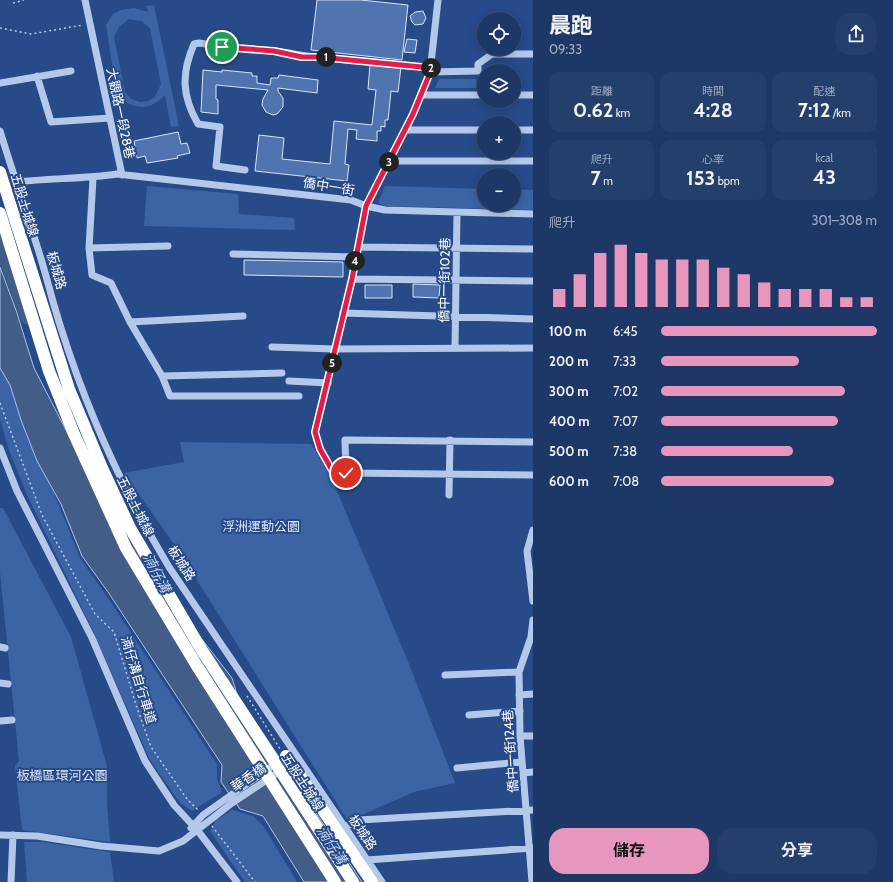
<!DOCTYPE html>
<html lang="zh-TW">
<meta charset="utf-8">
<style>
:root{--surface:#1d3867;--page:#253f6d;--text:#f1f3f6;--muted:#a0acc0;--line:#3b527b;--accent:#e797bd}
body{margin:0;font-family:Cabin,"Noto Sans TC",sans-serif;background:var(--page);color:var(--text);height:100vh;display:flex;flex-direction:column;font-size:15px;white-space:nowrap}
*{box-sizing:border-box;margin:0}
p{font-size:13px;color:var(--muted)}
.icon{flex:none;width:22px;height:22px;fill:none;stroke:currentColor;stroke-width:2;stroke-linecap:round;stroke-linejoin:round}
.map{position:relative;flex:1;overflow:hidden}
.panel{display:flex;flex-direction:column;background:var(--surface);width:360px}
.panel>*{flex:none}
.tools{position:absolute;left:477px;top:12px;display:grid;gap:8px}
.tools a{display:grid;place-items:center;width:44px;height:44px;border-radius:50%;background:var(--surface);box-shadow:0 2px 10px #0003,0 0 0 1px var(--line);font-size:20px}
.pin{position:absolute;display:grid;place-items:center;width:34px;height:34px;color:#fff;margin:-17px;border:2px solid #fff;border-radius:50%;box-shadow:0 1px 4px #0007}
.km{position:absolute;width:20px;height:20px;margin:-10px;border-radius:50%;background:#222;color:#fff;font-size:11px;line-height:20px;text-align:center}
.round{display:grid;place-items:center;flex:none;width:42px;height:42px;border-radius:16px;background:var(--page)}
.headline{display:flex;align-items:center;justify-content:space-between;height:68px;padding:0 16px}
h1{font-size:22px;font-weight:700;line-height:30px}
.metrics{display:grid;grid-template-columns:repeat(3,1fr);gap:6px;height:68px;padding:4px 16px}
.metrics div{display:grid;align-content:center;border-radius:10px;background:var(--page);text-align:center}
.metrics b{font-size:20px;font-weight:700}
.metrics small{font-size:11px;font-weight:400}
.metrics p{font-size:11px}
.chart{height:112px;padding:8px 16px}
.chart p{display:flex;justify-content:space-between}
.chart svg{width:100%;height:72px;margin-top:4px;stroke:var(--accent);stroke-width:6}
.cta{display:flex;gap:8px;margin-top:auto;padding:8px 16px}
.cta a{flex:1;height:46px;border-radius:16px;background:var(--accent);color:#111;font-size:16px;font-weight:700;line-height:46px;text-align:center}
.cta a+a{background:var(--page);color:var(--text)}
ul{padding:0 16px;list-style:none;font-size:13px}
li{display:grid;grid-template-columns:64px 48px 1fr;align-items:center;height:30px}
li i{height:10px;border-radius:5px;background:var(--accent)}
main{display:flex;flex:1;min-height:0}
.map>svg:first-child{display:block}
.green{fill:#3c64a5;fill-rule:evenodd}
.water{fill:#435d89;stroke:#a9c2e9}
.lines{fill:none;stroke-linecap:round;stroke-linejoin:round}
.river{stroke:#435d89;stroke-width:13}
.building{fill:#5074b0;stroke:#d8e4f7}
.path{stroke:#b4c9e9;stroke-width:1.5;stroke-dasharray:2 3;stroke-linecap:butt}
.minor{stroke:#b4c9e9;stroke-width:7}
.highway{stroke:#fff;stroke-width:12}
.highway-bridge{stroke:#fff;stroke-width:12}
.route-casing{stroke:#fff;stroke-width:8}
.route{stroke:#e11d48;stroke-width:5}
.labels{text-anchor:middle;stroke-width:4;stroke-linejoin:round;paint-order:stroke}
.street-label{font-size:13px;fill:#fff;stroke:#274b89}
.park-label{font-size:13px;fill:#d8e4f7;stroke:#274b89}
.water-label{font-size:14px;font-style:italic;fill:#c0d3f0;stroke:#274b89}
</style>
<main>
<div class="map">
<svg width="533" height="882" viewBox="0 0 533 882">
<rect width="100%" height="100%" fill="#274b89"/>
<path class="green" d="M154 5 179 126 171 127 165 95C149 112 134 110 117 95L106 25 113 14 120 10 134 8 148 12 147 6ZM129 19 141 21 150 28 161 84 155 97 148 101 140 102 131 99 125 92 114 37 119 27Z
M439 79H476L477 88H435Z
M147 186 238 194 239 214 294 218 295 230 144 226Z
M385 186 484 189V205H514V189L533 190V210L385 206 378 203Z
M0 353 33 441 80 558 112 604 217 764V779L222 792 192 811 180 803 150 760 93 631 27 495 10 453 0 419Z
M180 442 311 444 332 479 409 664 455 783 414 792 348 821 178 550 124 473 184 462Z
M0 508H3L71 637 107 766V803L110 842 22 830 15 766 19 761 0 572Z
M232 810 253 816 264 827 297 882H245L210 831 216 820Z
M24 842H42L110 852 114 882H27Z"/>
<path class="water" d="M0 267 16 310 34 368 69 436 191 625 232 678 237 694 362 882H304L263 816 240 809 221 782 222 765 108 592 82 556 61 504 37 461 21 420 10 385 0 368Z"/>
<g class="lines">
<path class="river" d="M0 244 27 318"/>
</g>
<path class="building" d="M317 0H361L408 5 402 60 311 50Z
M423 11 426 18 423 24 415 25 412 22 410 16 415 12Z
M407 39 417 40 415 53 404 52Z
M370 64 401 67 398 92 391 91 388 120H385V127L381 126V131H377V141L356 139 357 130 348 129 345 164 349 165 347 181 255 171 259 135 284 138 282 159 330 164 334 121 372 125 376 90 368 89Z
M203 70 222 72V70L252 73V76H257V83L270 85 271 78H278L279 75 318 80 317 93 278 88V91L283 98V107L277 114 273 115 266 112 262 105 263 99 268 90 216 85V99L218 100V114L201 112Z
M178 132 181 144 187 143 190 153 177 156 178 158 147 163 145 156 137 158 134 141Z
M244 260 343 262V277L244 275Z
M413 284 440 285 439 298 413 297Z
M365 285H392V298H365Z"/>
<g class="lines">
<path class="path" d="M13 3 24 0
M0 28 31 34 83 25
M0 403 42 515 95 614 114 632 136 705 151 747 187 799 198 810
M247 696 280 749
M212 826 255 882"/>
<path class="minor" d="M85 0 122 175
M438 0 430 72 413 114 366 206 352 279 315 432 320 449 333 471 346 473 533 475
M430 72 478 71V64L492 54H533
M37 76 51 122 110 118
M0 83 71 71
M421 95H484
M514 95H533
M405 130H484
M514 130H533
M0 131C12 170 25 208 37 246 46 273 52 301 61 328 87 411 124 492 169 567L382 882
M390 161H533
M245 170 216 166 220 127 198 124C182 96 181 74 194 44L199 43C224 47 248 49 273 51 289 52 303 57 319 57L432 68
M93 178 89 248 92 275 111 283 130 322 162 376 170 396H299
M17 182C51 178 84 179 117 174L351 200 366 206 385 210 533 214
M358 247 533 249
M89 248 168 246
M233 254 356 257
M352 279 533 281
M343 313 533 319
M130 322 243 316
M272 347 335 349 533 348
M455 348 457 213
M162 376 282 373
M289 381 328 383
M0 448 17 491 92 638 145 761 174 805 198 831 237 882
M346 473 345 440 533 442
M449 495 450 440
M533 530 527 551 533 601
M0 647 5 648
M445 675 519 672
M0 683 8 684
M519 695 533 694
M469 715 520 711
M0 721 12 720
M520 736H533
M457 768 522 762
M523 773 533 772
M345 827 359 820 533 810
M191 828 203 815 278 762
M0 835 37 836 101 846 159 851 183 841 232 803 283 769
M367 860 533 848
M11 882 13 835
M532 882 520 736 519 672 531 637 533 620"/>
<path class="highway" d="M286 756 372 882"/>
<path class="highway-bridge" d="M0 172 69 389 102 468 130 528 201 649 353 882
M0 213 49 371 74 434 126 548 197 666 335 882"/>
</g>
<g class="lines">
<defs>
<path id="route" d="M222 47 274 51 302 57H319L432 68 413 114 366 206 352 279 315 432 320 449 333 472 346 473"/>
</defs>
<use href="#route" class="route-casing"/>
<use href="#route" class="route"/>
</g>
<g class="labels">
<g class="street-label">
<text transform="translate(121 113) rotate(78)" y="5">大觀路一段28巷</text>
<text transform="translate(329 186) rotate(9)" y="5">僑中一街</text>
<text transform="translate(25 205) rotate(73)" y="5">五股土城線</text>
<text transform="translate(57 270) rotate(74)" y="5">板城路</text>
<text transform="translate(444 280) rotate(-89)" y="5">僑中一街102巷</text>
<text transform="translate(136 506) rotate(63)" y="5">五股土城線</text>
<text transform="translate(182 563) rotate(57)" y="5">板城路</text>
<text transform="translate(139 680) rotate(73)" y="5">湳仔溝自行車道</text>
<text transform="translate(510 751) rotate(-94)" y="5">僑中一街124巷</text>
<text transform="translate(248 777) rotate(-34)" y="5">華香橋</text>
<text transform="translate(303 782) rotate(57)" y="5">五股土城線</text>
<text transform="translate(363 832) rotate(56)" y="5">板城路</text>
</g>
<g class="park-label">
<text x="261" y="531">浮洲運動公園</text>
<text x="62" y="780">板橋區環河公園</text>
</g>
<g class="water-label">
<text transform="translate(157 573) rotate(62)" y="5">湳仔溝</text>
<text transform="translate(332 845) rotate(57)" y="5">湳仔溝</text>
</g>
</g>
</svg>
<div class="tools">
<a><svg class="icon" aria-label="locate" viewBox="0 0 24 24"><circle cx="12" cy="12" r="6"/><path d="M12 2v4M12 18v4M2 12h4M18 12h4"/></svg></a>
<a><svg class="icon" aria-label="layers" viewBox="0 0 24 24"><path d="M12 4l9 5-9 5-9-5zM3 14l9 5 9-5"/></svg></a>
<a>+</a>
<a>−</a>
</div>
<div class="pin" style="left:222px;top:47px;background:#1e9e55"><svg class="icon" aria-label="arrive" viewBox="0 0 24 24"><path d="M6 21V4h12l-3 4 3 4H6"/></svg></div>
<div class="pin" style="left:346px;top:473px;background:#d93025"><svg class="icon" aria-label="check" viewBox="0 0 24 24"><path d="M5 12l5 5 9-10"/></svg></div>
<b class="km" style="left:326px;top:57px">1</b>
<b class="km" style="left:431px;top:68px">2</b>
<b class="km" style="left:389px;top:162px">3</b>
<b class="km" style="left:355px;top:261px">4</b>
<b class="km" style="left:332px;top:363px">5</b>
</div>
<section class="panel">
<div class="headline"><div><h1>晨跑</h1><p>09:33</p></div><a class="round"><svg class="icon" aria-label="share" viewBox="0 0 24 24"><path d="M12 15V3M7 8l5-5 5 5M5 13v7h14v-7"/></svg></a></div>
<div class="metrics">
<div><p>距離</p><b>0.62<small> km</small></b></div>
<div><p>時間</p><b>4:28</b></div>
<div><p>配速</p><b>7:12<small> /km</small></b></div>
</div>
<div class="metrics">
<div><p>爬升</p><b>7<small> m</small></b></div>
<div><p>心率</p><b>153<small> bpm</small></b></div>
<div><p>kcal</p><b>43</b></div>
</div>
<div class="chart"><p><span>爬升</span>301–308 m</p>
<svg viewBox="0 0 160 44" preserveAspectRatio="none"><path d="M5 44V33M15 44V24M25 44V11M35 44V6M45 44V11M55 44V15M65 44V15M75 44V15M85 44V20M95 44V24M105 44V29M115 44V33M125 44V33M135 44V33M145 44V38M155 44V38"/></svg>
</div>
<ul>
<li><b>100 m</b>6:45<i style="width:100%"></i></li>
<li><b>200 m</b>7:33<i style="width:64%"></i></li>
<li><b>300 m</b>7:02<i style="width:85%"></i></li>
<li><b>400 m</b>7:07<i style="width:82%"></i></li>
<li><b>500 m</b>7:38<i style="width:61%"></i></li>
<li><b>600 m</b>7:08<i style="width:80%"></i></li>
</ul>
<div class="cta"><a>儲存</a><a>分享</a></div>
</section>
</main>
